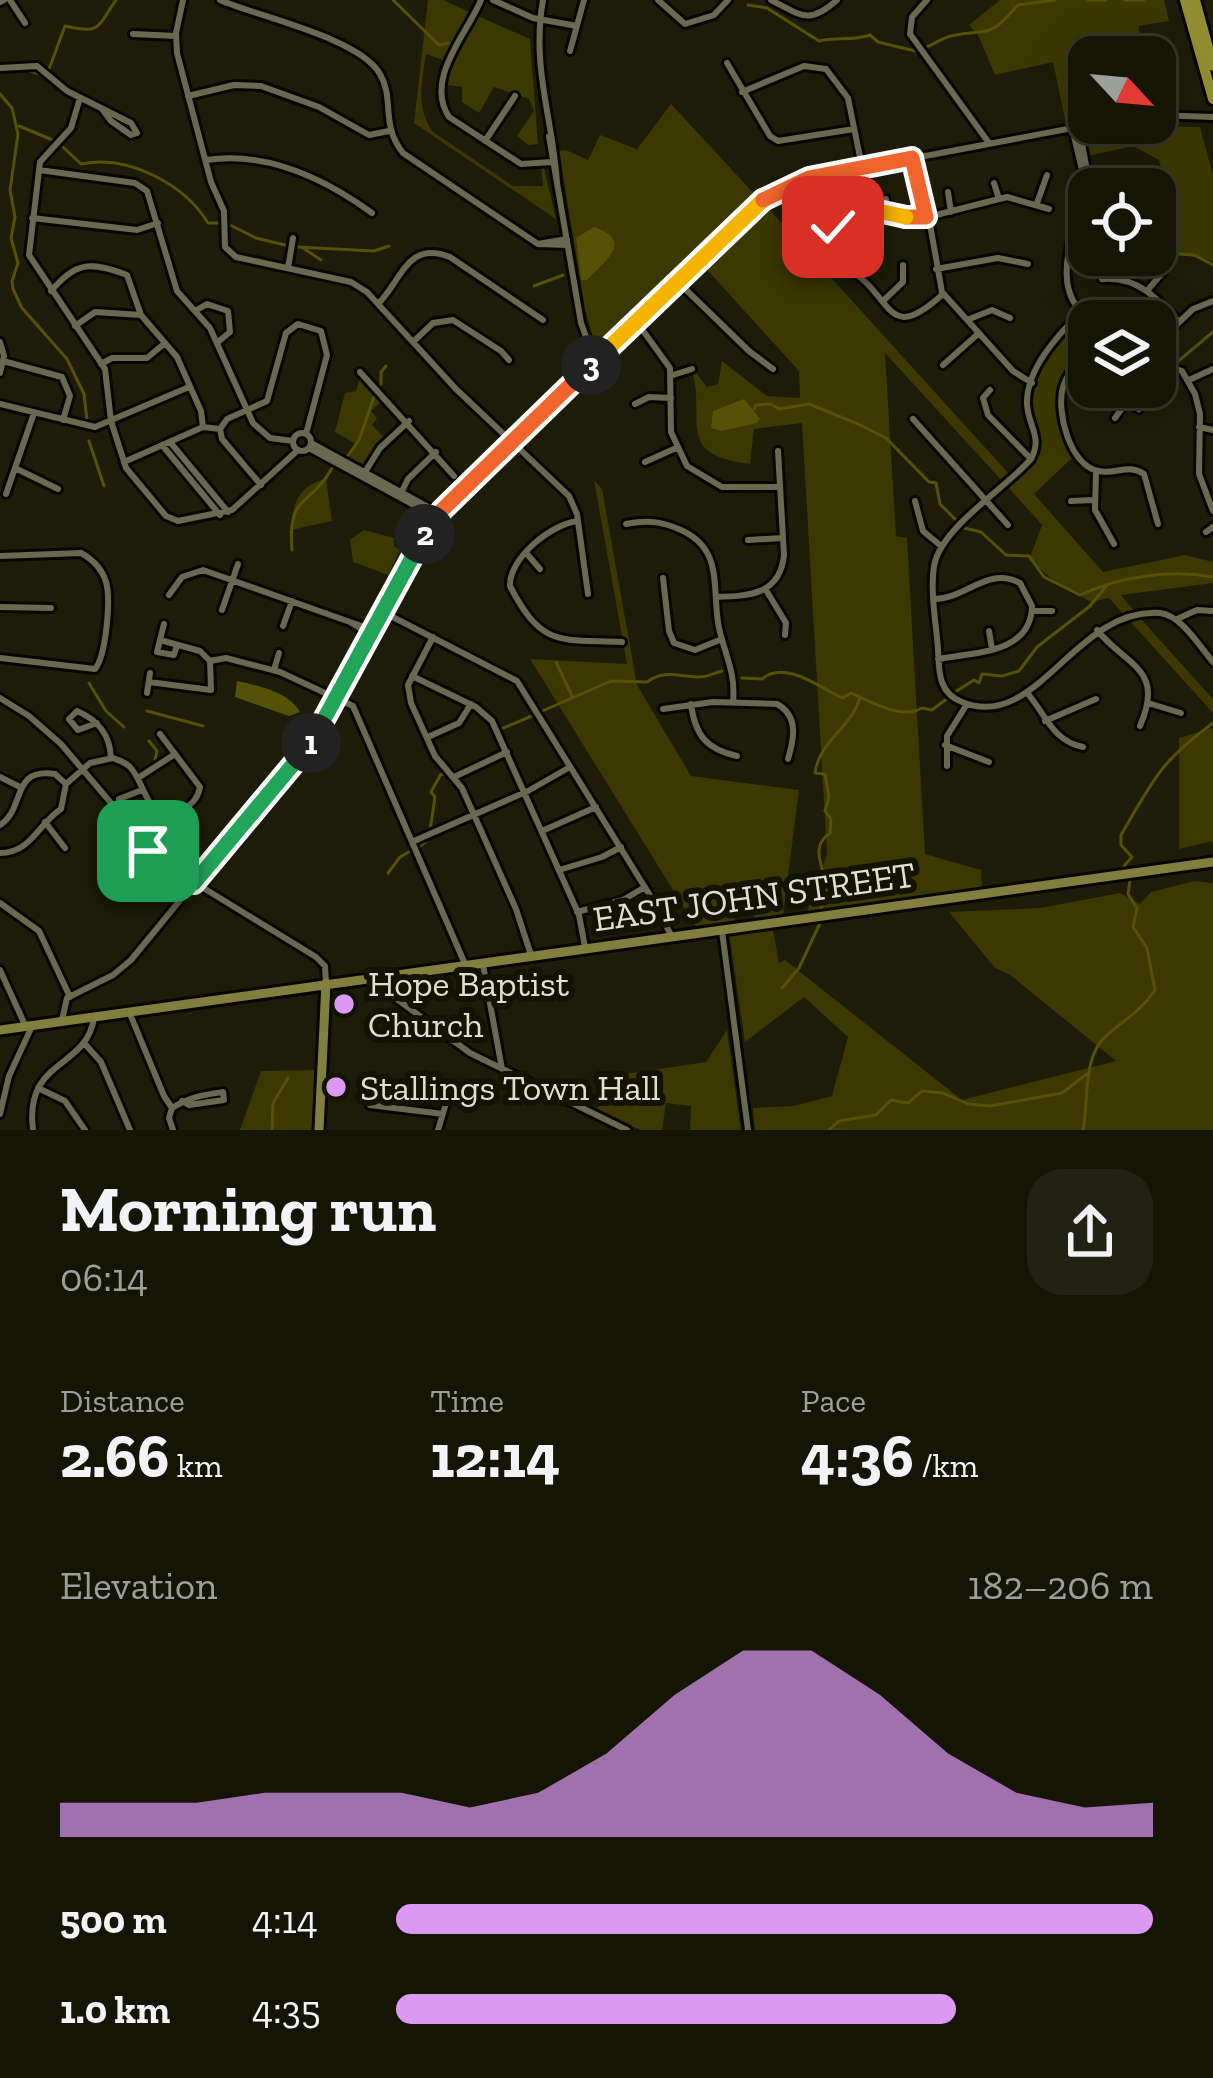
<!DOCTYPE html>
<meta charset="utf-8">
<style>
:root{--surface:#151506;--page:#222214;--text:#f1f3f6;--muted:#9d9f9b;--line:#343428;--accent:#dc99f4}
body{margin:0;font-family:"Zilla Slab",serif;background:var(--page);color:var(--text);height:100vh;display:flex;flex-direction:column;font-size:45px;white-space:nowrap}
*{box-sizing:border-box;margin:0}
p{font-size:39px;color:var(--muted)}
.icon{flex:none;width:66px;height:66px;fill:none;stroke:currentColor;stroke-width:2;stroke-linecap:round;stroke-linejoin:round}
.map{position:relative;height:1130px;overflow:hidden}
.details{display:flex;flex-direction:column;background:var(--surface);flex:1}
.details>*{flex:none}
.needle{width:78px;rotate:116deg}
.buttons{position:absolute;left:1068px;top:36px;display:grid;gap:24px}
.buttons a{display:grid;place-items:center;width:108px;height:108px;border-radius:24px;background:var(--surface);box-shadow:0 12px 48px #0002,0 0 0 3px var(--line);font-size:60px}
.pin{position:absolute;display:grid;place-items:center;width:102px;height:102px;color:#fff;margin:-51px;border-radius:24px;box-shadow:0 6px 18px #0006}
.km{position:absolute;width:60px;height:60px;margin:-30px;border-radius:50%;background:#222;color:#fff;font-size:33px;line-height:60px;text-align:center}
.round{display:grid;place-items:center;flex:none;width:126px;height:126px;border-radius:36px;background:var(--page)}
.head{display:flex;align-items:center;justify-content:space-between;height:204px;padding:0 60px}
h1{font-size:66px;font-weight:700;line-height:90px}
.metrics{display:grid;grid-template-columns:repeat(3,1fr);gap:18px;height:204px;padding:12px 60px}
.metrics div{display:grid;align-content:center}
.metrics b{font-size:60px;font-weight:700}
.metrics small{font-size:33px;font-weight:400}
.metrics p{font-size:33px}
.chart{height:336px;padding:24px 60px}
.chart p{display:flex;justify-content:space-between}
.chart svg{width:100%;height:216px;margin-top:12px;fill:var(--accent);opacity:.7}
ul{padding:0 60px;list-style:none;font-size:39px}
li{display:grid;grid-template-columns:192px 144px 1fr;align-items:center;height:90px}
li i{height:30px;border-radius:15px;background:var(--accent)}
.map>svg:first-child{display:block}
.green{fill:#3b3802}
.water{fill:#555206}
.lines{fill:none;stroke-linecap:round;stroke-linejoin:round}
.stream{stroke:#555206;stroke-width:3}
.minor-casing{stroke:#070600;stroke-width:12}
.major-casing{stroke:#070600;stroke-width:15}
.highway-casing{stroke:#070600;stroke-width:16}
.minor{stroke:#696952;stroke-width:6}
.major{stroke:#817f3e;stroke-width:9}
.highway{stroke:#918d31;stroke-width:10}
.split-1-casing{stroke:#fff;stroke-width:24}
.split-2-casing{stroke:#fff;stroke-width:24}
.split-3-casing{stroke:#fff;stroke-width:24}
.split-4-casing{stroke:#fff;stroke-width:24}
.split-5-casing{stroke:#fff;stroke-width:24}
.split-6-casing{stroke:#fff;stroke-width:24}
.split-1{stroke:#22a559;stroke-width:15}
.split-2{stroke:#22a559;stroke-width:15}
.split-3{stroke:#f0652b;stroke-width:15}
.split-4{stroke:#f5b400;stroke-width:15}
.split-5{stroke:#f0652b;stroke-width:15}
.split-6{stroke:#f5b400;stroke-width:15}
.poi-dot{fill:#dc99f4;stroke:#131302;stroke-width:4.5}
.labels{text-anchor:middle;stroke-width:12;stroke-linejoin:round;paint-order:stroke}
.street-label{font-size:36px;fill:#dfdfd2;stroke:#131302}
.poi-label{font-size:36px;fill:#dfdfd2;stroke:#131302;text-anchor:start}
</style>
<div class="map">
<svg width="1213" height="1130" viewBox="0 0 1213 1130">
<rect width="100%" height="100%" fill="#1c1c08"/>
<path class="green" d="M428 0H443L471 13 443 60 426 54C422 83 415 107 433 132L513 186H543L541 167 544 168 556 219 414 123Z
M1000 0H1164L1169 21 1138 26 1145 57H1089V119L1066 124 1053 62 995 75 978 35 969 25Z
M478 16 530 39 538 144 528 145 517 136 534 111 529 99 494 87 479 113 462 102V87L447 85 450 61Z
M671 104 758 198 600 349 596 348 585 309 559 151 566 150 588 160 600 135 637 149Z
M1139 127H1200L1213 175V261L1172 252 1165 264 1166 250 1179 231 1159 160 1133 146 1087 156 1085 134Z
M768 208 1010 475 1003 482 885 353 896 536 907 538 925 854 981 870 982 887 807 912 827 854 802 423 754 429 750 464C675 455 705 422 693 375L696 373 707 387 718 384 722 361 767 396 800 398 799 371 701 263Z
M1081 317 1089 323C1089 337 1083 345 1075 357 1052 393 1056 419 1074 456L1034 494 1103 572 1185 555 1213 562V583L1121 595 1135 612 1123 614 1109 598 1091 602 1057 583 1029 560 1042 525 1008 487C1028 468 1047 454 1037 424 1034 415 1029 406 1031 397 1037 365 1060 340 1081 317Z
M360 378 384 399 371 411 377 418 372 425 385 438 363 468 347 461 356 444 335 432 345 393 356 391Z
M326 479 332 521 291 530C292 504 299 485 326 479Z
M594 480 602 489 637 685 691 776 799 790 783 915 754 919 757 895 733 897 734 922 696 927 530 659 627 664Z
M364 530 394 538V546L400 550 388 575 353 562 350 540Z
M1141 619 1213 699V713L1129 620Z
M1213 728V841L1179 849V738Z
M1194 881 1213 883V1130H755L753 1108 794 1106 832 1096 848 1037 804 997 745 1042 729 933 772 925 779 963 785 960 962 1100 1116 1061 1009 974 995 968 949 912 1040 908 1120 893 1140 904 1151 892Z
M727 1030 741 1130H690L691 1106 666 1103 662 1130H641L596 1112 612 1076 706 1062Z
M319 1070 316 1130H240L261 1071Z"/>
<path class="water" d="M594 227C636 241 603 262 587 280H581L576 238Z
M744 399 760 419 757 423 721 431 711 428 713 411Z
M237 681C260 686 289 692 300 712L289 716 235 697Z"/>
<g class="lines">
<path class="stream" d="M393 0 439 45 448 43
M1088 0H1106
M1125 0H1144
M748 5 767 8 819 41C836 37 854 41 870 35L878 42 915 51
M924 48C933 45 942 38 951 36 992 27 986 41 1018 5L1055 0
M24 69 43 75
M49 69 65 26C101 34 96 29 116 0
M0 94 12 108 18 134 10 190 15 217 11 238 18 263 12 281 13 289 22 308 67 359 84 394 87 420
M19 126 55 141
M61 145 81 164C129 154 185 185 208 223H220
M230 225 256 238 289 246
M1155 244 1164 253 1194 255 1213 265
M1076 245 1089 252
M297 247 374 251 389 246
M303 248 321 260
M1099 255H1109
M534 286 563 275
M1176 363 1213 332
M381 384V372L386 366
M754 409 756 405 771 404 779 409 809 404 858 424 886 438 929 482 936 483 940 504 959 523
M89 441 104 486
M347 457 359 440 375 394
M964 528 981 532 1006 555 1029 556 1044 577 1080 595C1119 577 1169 569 1213 577
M292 550C287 493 311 507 332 468
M556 662 572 696
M742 678 762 679C786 659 821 689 843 698L851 693C872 702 901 720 922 708L932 710 949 697
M89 683 106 711 124 727
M952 694 974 680 979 683 982 674 1002 676 1019 671 1037 647 1090 606 1107 585
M147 711 203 726
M540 712 611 681 647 682C664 669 681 677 700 677 708 677 714 673 722 671
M501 729 534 715
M149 741 157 751 154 764
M454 772 500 751 501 746
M430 831 435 797 431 792 441 774 447 775
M1121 844V835C1154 779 1159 763 1213 723
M1121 845 1132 857 1124 866
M419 847 429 839
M388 873 400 857 412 850
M821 909C824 900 827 889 825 879 820 861 812 845 830 833L831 819 825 811 829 797 825 774 815 773C819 741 854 725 860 697
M782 988 799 968 822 919
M272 1129 273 1103 288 1078
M829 1130 839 1121 876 1115 891 1100 908 1103 922 1091 943 1093 968 1104 990 1106 1062 1093 1087 1074
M1083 1130C1089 1102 1082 1057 1106 1036 1125 1019 1140 1012 1155 990L1147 948 1133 927 1137 908 1128 894 1130 880"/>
<defs>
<path id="minor" d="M10 0 25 23
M183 0 176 33 177 53 211 182 224 211 225 247 236 257 351 282 367 292 456 389 569 496 577 514 588 594
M220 0C259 17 360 38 380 74 395 100 380 124 403 153L538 244
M481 0C467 34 424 79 449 117L521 164 552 162
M493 0 533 18 577 26
M543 0C531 67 553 119 557 183L549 136
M658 0 685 24 714 15 728 0
M771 0C802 16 809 25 837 0
M927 0 912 17 910 34 989 143
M0 2 4 0
M133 34 176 36
M570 51 584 0
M727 63 770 136 778 141 854 129
M0 68 37 66 67 91 131 123 137 133 131 135 111 121 102 109
M742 92 804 66 826 69 848 98 862 167
M188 96 234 85 261 86 319 107 369 135 389 131
M80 98 71 128 40 162 29 255 105 369 111 421 126 468 166 516 178 521 232 510 298 450
M1155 115 1213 117
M1072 128 1085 182 1088 176 1079 127
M485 141 515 96
M918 157 942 292 1013 371 1032 383
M912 158 923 198
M206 160C266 151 324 178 372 213
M39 170 135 183 147 191 177 291 210 328 253 423 270 438 293 441
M557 183 581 323 595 361
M994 183 999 199
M948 192 951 212
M1037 203 1047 175
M886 212V199
M32 218 137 230 158 223
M813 226 838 227 883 212 924 218 1007 197 1049 209
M567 239 538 244 567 245
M288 268 293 238
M849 269C894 297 886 346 943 294
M936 269 998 258 1028 264
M1102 279C1137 276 1157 298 1179 322
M677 281 749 351 773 369
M51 291C76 262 89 261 127 275L141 315 177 357 201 411 203 427
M1147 291 1163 272
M883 301 903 282V265
M378 304C402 280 407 240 450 257L543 320
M195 311 207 304 228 311 230 332 218 342
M1080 313C1058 335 1026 369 1027 404 1028 426 1043 437 1031 459 1005 489 941 527 934 566 930 592 936 622 938 649 939 671 938 693 962 702 1037 733 1075 607 1160 613 1181 615 1200 647 1213 662
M967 320 992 310 1010 318
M636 321 670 368 671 432 687 466 722 487H780
M1092 321C1043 289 1079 228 1085 182 1107 179 1128 166 1142 189
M75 326 95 312 141 315
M0 342 4 356 0 373
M413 342 433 323 453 320 501 351 509 360
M1089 345C1080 358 1068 371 1063 387 1056 410 1069 465 1098 471 1116 475 1127 463 1144 474L1158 524
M1155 345 1193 309 1213 301
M3 361 62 377 70 396 63 420
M1155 362 1182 371 1195 394 1200 414 1199 474 1213 511
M101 364 112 358H147L165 343
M943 365 979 333
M1072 369 1089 380
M360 372 454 476
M673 375 692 369
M1189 380 1213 369
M1099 387 1139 409
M990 390 983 398 988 415 1031 459
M0 404 95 427 189 387
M635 404 649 397 671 398
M1115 418 1125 404
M913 419 1008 525
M1199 427 1213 430
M293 442a9 9 0 1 1 18 0a9 9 0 1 1-18 0Z
M170 442 228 512
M311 443 439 513
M162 445 220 515
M309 448 436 517
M124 462 203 427 220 429
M645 462 676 448
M15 468 58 489
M1096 471 1095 510 1114 544
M365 472 380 448 409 421
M261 485 222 439 220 429 227 419 267 401 286 333 298 324 321 331 327 355 306 434
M401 493 408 479 436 452
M6 494 34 413
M915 501 923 531 941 546
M1071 501 1093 500
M578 521C551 524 509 558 510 586 542 648 559 639 622 642
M626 524C648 520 661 521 681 530 725 550 711 589 719 628 725 655 736 673 733 702
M1206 532 1213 527
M748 540 783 538
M527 554 540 569
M0 556 81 553C92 559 102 569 106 582 111 599 106 656 95 669L0 658
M663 578 669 631 674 643 695 650 722 639
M766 590 786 623 785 635
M169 595 182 577 203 570 350 622
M716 597C749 596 780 595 784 555L778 451
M935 599C967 598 988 566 1020 583L1032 606C1031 654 975 652 938 659
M0 607 51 608
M222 610 238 564
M1032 611H1052
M385 613 517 681 651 897 671 935
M1177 619 1197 610 1213 611
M164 624 157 652 174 655 177 645
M283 626 292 601
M1097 630C1127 667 1165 668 1140 726
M989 631 992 649
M371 635 350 622 374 630
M433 637 408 685 411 703 435 756 462 788 516 909 531 955
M160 640 200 651 210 661
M210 661 226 658 280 672 353 706 465 964
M274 670 279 653
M412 676 476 707 492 721 579 915 585 947
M149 682 211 690 210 661
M147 693 150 673
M1027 693C1046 714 1051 740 1083 747
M0 698 29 716 61 744 161 862 316 957 325 966 326 983
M1148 703 1181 713
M691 704C695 735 706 749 737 756
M663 709 713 702 777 704C799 716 794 739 788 759
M1045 721 1096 699
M97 723 78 730 69 719 77 711C98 720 110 734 111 758
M428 737 459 723 471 704
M945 745 989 762
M947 766V736L967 704
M0 777 20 787
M454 777 507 752
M138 778 175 754
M66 784 90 763 113 758C120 761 125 762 130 767 146 783 150 834 183 810 193 803 198 798 200 787L160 734
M119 799 142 790
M45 822 65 848
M0 825C26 809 10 767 55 774L66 784 61 809C38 824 31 853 0 853
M542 831 596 807
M414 841 528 791 570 767
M559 870 602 857 621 847
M0 903 39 931 70 997
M577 912 623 900 645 887
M722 931 748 1130
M483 965 502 1069
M0 970 25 1025
M371 980 470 1053 627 1130
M130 1014 164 1096 172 1108
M62 1020 67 998 113 975 131 960 315 736 439 513 756 205 809 178 1099 123
M85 1044 101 1062 130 1130
M38 1088 65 1101 85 1130
M370 1105 443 1114
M172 1108C189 1097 203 1095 223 1092L224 1100 189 1105 182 1101
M172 1108 169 1118 173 1130
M0 1114 9 1076 33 1024
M33 1130C24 1058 86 1070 94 1018
M438 1130 450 1090"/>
<path id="major" d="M0 1030 1213 862
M319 1130 326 983"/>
<path id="highway" d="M1185 0 1213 99
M1195 0 1213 66"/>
</defs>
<use href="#minor" class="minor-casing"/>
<use href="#major" class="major-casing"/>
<use href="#highway" class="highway-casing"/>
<use href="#minor" class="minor"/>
<use href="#major" class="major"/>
<use href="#highway" class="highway"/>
</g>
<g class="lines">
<defs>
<path id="split-1" d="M148 851 194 883 311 743"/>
<path id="split-2" d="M311 743 425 534"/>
<path id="split-3" d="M425 534 442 510 591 365"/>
<path id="split-4" d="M591 365 763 200"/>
<path id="split-5" d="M763 200 809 178 912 158 926 217H906"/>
<path id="split-6" d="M833 227 883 212 906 217"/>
</defs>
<use href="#split-1" class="split-1-casing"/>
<use href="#split-2" class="split-2-casing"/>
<use href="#split-3" class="split-3-casing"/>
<use href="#split-4" class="split-4-casing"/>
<use href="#split-5" class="split-5-casing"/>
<use href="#split-6" class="split-6-casing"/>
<use href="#split-1" class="split-1"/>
<use href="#split-2" class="split-2"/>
<use href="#split-3" class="split-3"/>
<use href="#split-4" class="split-4"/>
<use href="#split-5" class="split-5"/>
<use href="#split-6" class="split-6"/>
</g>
<g class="poi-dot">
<circle cx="344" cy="1004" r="12"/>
<circle cx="336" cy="1087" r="12"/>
</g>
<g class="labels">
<g class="street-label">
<text transform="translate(754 896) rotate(-8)" y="13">EAST JOHN STREET</text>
</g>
<g class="poi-label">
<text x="368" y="996">Hope Baptist<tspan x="368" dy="41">Church</tspan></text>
<text x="360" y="1100">Stallings Town Hall</text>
</g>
</g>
</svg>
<div class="buttons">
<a><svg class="needle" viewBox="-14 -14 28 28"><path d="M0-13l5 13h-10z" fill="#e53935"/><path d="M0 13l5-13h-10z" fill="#9d9f9b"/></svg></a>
<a><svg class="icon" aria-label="locate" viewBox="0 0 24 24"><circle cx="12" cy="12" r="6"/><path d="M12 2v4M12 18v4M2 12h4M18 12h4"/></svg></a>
<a><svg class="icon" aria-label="layers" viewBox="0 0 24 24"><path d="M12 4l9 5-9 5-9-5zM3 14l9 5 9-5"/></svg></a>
</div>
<div class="pin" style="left:148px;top:851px;background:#1e9e55"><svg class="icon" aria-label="arrive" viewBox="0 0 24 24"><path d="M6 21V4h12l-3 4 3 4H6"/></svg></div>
<div class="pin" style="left:833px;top:227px;background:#d93025"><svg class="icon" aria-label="check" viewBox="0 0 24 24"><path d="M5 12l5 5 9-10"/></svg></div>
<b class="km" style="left:311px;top:743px">1</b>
<b class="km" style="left:425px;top:534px">2</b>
<b class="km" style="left:591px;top:365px">3</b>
</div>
<section class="details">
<div class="head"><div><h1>Morning run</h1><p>06:14</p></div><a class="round"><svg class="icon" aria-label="share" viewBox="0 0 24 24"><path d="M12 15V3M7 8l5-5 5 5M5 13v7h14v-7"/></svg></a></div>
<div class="metrics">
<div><p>Distance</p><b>2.66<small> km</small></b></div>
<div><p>Time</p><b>12:14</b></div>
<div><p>Pace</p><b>4:36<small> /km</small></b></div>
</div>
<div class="chart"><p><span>Elevation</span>182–206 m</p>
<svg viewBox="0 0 160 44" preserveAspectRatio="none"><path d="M0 44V37L10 37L20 37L30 35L40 35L50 35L60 38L70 35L80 27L90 15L100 6L110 6L120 15L130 27L140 35L150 38L160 37V44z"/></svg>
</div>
<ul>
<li><b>500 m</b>4:14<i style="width:100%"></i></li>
<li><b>1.0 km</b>4:35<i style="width:74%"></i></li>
</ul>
</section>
